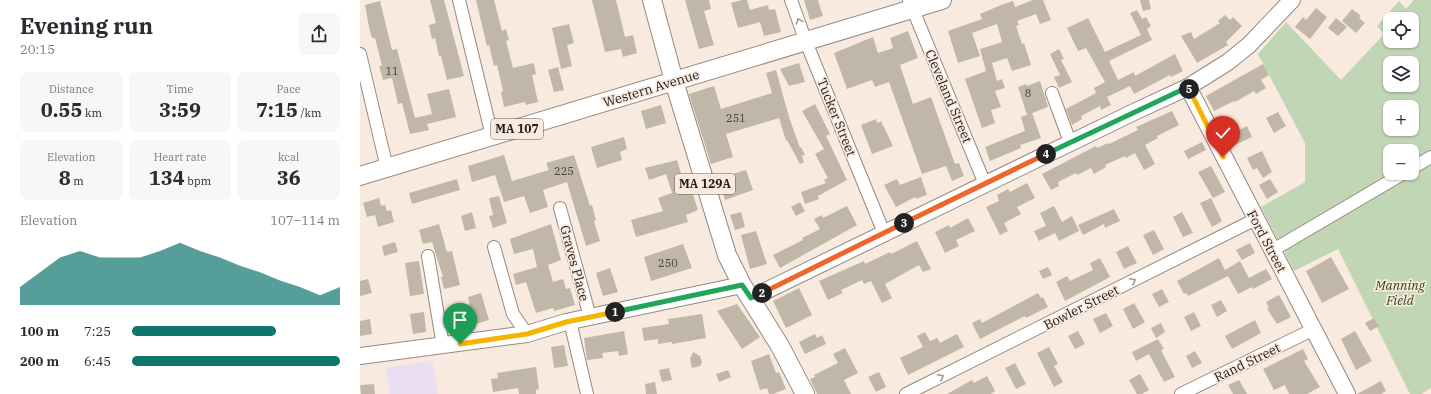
<!DOCTYPE html>
<meta charset="utf-8">
<style>
:root{--surface:#fff;--page:#f7f7f7;--text:#2b2b33;--muted:#7c7c81;--accent:#0f766e}
body{margin:0;font-family:"IBM Plex Serif",serif;background:var(--page);color:var(--text);height:100vh;display:flex;flex-direction:column;font-size:15px;white-space:nowrap}
*{box-sizing:border-box;margin:0}
p{font-size:13px;color:var(--muted)}
.icon{flex:none;width:22px;height:22px;fill:none;stroke:currentColor;stroke-width:2;stroke-linecap:round;stroke-linejoin:round}
.map{position:relative;flex:1;overflow:hidden}
.drawer{display:flex;flex-direction:column;background:var(--surface);width:360px}
.drawer>*{flex:none}
.controls{position:absolute;left:1023px;top:12px;display:grid;gap:8px}
.controls a{display:grid;place-items:center;width:36px;height:36px;border-radius:8px;background:var(--surface);box-shadow:0 1px 3px #0004;font-size:20px}
.pin{position:absolute;display:grid;place-items:center;width:34px;height:34px;color:#fff;margin:-41px -17px;border-radius:50% 50% 50% 0;rotate:-45deg;box-shadow:0 0 4px #0007}
.pin .icon{rotate:45deg}
.km{position:absolute;width:20px;height:20px;margin:-10px;border-radius:50%;background:#222;color:#fff;font-size:11px;line-height:20px;text-align:center}
.round{display:grid;place-items:center;flex:none;width:42px;height:42px;border-radius:8px;background:var(--page)}
.headline{display:flex;align-items:center;justify-content:space-between;height:68px;padding:0 20px}
h1{font-size:22px;font-weight:700;line-height:30px}
.figures{display:grid;grid-template-columns:repeat(3,1fr);gap:6px;height:68px;padding:4px 20px}
.figures div{display:grid;align-content:center;border-radius:8px;background:var(--page);text-align:center}
.figures b{font-size:20px;font-weight:700}
.figures small{font-size:11px;font-weight:400}
.figures p{font-size:11px}
.chart{height:112px;padding:8px 20px}
.chart p{display:flex;justify-content:space-between}
.chart svg{width:100%;height:72px;margin-top:4px;fill:var(--accent);opacity:.7}
ul{padding:0 20px;list-style:none;font-size:13px}
li{display:grid;grid-template-columns:64px 48px 1fr;align-items:center;height:30px}
li i{height:10px;border-radius:5px;background:var(--accent)}
main{display:flex;flex:1;min-height:0}
.map>svg:first-child{display:block}
.education{fill:#eadef3}
.green{fill:#c0d6b4;fill-rule:evenodd}
.building{fill:#c1b7a9}
.lines{fill:none;stroke-linecap:round;stroke-linejoin:round}
.street-casing{stroke:#96897e;stroke-width:14}
.secondary-casing{stroke:#96897e;stroke-width:18}
.primary-casing{stroke:#96897e;stroke-width:20}
.street{stroke:#fff;stroke-width:12}
.secondary{stroke:#fff;stroke-width:16}
.primary{stroke:#fff;stroke-width:18}
.oneway{stroke:#9b9897}
.split-1-casing{stroke:#fff;stroke-width:8}
.split-2-casing{stroke:#fff;stroke-width:8}
.split-3-casing{stroke:#fff;stroke-width:8}
.split-4-casing{stroke:#fff;stroke-width:8}
.split-5-casing{stroke:#fff;stroke-width:8}
.split-6-casing{stroke:#fff;stroke-width:8}
.split-1{stroke:#f5b400;stroke-width:5}
.split-2{stroke:#22a559;stroke-width:5}
.split-3{stroke:#f0652b;stroke-width:5}
.split-4{stroke:#f0652b;stroke-width:5}
.split-5{stroke:#22a559;stroke-width:5}
.split-6{stroke:#f5b400;stroke-width:5}
.labels{text-anchor:middle;stroke-width:3.5;stroke-linejoin:round;paint-order:stroke}
.number-label{font-size:11px;fill:#48423c}
.shield{fill:#f9eadf;stroke:#615953;stroke-width:1}
.shield-label{font-size:12px;font-weight:bold;fill:#201b17}
.street-label{font-size:13px;fill:#201b17;stroke:#f9eadf}
.park-label{font-size:13px;font-style:italic;fill:#2b4817;stroke:#f9eadf}
</style>
<main>
<section class="drawer">
<div class="headline"><div><h1>Evening run</h1><p>20:15</p></div><a class="round"><svg class="icon" aria-label="share" viewBox="0 0 24 24"><path d="M12 15V3M7 8l5-5 5 5M5 13v7h14v-7"/></svg></a></div>
<div class="figures">
<div><p>Distance</p><b>0.55<small> km</small></b></div>
<div><p>Time</p><b>3:59</b></div>
<div><p>Pace</p><b>7:15<small> /km</small></b></div>
</div>
<div class="figures">
<div><p>Elevation</p><b>8<small> m</small></b></div>
<div><p>Heart rate</p><b>134<small> bpm</small></b></div>
<div><p>kcal</p><b>36</b></div>
</div>
<div class="chart"><p><span>Elevation</span>107–114 m</p>
<svg viewBox="0 0 160 44" preserveAspectRatio="none"><path d="M0 44V33L10 24L20 15L30 11L40 15L50 15L60 15L70 11L80 6L90 11L100 15L110 20L120 24L130 29L140 33L150 38L160 33V44z"/></svg>
</div>
<ul>
<li><b>100 m</b>7:25<i style="width:69%"></i></li>
<li><b>200 m</b>6:45<i style="width:100%"></i></li>
</ul>
</section>
<div class="map">
<svg width="1071" height="394" viewBox="0 0 1071 394">
<rect width="100%" height="100%" fill="#f9eadf"/>
<path class="education" d="M72 360 78 394H30L26 368Z"/>
<path class="green" d="M1054 0H1071V388L1061 394H1050L978 249 934 271 901 207 945 182V143L898 54 926 22 981 80 1024 34 1017 26 1039 1 1046 9ZM1030 19H1052V41H1030ZM1030 63H1052V85H1030ZM1030 107H1052V129H1030ZM1030 151H1052V173H1030Z"/>
<path class="building" d="M70 0H84L104 76 87 80 81 56H79L75 38 72 39 69 25 76 23Z
M116 0H134L142 31 146 29 149 40 146 41 153 68 174 63 176 74 172 75 178 102 166 105 165 102 144 107 141 92 143 91 137 65 134 66 129 45 127 46Z
M232 0H256L265 37 273 35 277 53 263 57 261 49 245 52Z
M325 0H349L351 9 344 11 354 45 339 49Z
M382 0H387L390 10 408 5 409 10 415 9 421 32 404 36 400 22 378 28 371 3Z
M444 0H458L463 16 450 20Z
M673 0H683L691 20 680 24 676 14 657 21 659 25 656 26 662 44 664 43 671 65 652 71 647 58 632 63 637 81 642 79 645 88 635 91 641 107 631 110 635 123 622 128 605 79 626 71 620 49 642 42 637 24 612 33 620 56 598 63 588 31 622 19 620 14 641 5 653 1 655 7Z
M780 0H789L791 9 783 11Z
M20 1 32 50 37 49 55 118 72 114 67 94 89 89 96 117 67 124 69 130 50 134 42 103 38 104 32 78 23 80 19 66H22L15 38H12L9 27 5 5Z
M956 8 967 17 950 39 935 27 943 17 946 20Z
M992 9 1001 16 999 18 1005 23 996 33 982 21Z
M777 10 782 19 786 17 791 26 787 29 792 40 749 61 758 80 774 72 775 76 815 54 823 71 811 77 810 75 774 94 770 86 747 97 751 105 741 110 740 106 721 116 722 119 712 125 706 109 736 93 734 88 745 82 726 48 718 51 707 28 728 18 745 52 781 35 770 13Z
M865 15 870 20 873 17 882 26 866 42 868 45 837 63 821 36 831 32 834 39 860 23 858 21Z
M976 18 987 27 978 36 968 28Z
M209 24 214 43 207 45 212 66 201 69 192 28Z
M548 31 558 58 540 65 553 104 571 97 595 164 599 163 604 176 592 181 586 166 562 174 529 82 515 87 512 80 487 89 474 53 513 37 518 53 533 48 530 38Z
M699 49 704 59 701 60 712 82 699 88 694 77 700 75 690 54Z
M439 63 445 82 429 86 420 69Z
M903 64 909 75 901 80 906 88 896 94 894 91 875 102 874 101 854 111 846 96Z
M198 67 204 90 194 92 188 70Z
M416 70 429 117 440 148 441 147 445 155 442 156 444 162 440 164 427 140 426 141 419 118 366 134 373 157 351 164 329 94 354 86 361 109 412 93 406 73Z
M680 81 688 107 667 115 658 87 666 84 667 86Z
M455 104 470 134 466 136 487 180 458 196 459 199 445 204 441 192 466 183 464 180 468 178 455 154 464 149 442 111Z
M301 105 306 123 286 129 281 111Z
M812 111 819 125 797 136 798 138 785 145 795 164 784 170 775 153 766 158 765 156 745 165 746 167 734 174 731 168 717 175 716 173 698 182 699 186 691 190 682 174 736 146 737 148 748 143 749 144 778 130 776 127Z
M918 112 926 126 914 133 906 118Z
M672 113 681 138 660 145 661 148 630 161 625 147 665 131 661 117Z
M516 119 517 123 521 121 533 146 512 154 501 125Z
M887 126 892 137 875 145 870 135Z
M264 137 267 149 260 152 262 160 237 168 231 147Z
M842 142 846 150 828 159 824 151Z
M902 151 912 172 903 178 897 168 893 170 887 158Z
M144 155 152 181 189 170 186 163 214 155 230 206 232 205 236 220 234 221 240 241 226 246 207 182 183 190 188 207 170 213 164 196 144 202 135 175 112 182 108 166Z
M317 160 321 173 318 174 322 188 330 185 338 210 326 215 328 222 276 237 271 220 303 211 298 198 312 193 306 174 289 180 285 168Z
M851 166 865 192 853 198 838 172Z
M386 170 393 190 365 200 358 178Z
M561 177 567 195 556 199 555 197 536 207 524 185 537 179 540 185Z
M97 179 100 190 52 204 49 193Z
M910 179 918 192 907 199 899 185Z
M667 183 675 198 657 207 661 214 644 223 648 231 640 235 626 207 639 201 637 195 648 189 650 192Z
M139 196 147 223 133 228 129 216 133 215 129 198Z
M19 198 21 206 25 205 27 211 31 210 34 222 18 227 15 215 7 217 3 203Z
M851 198 862 221 852 227 840 203Z
M440 202 445 211 436 216 431 207Z
M487 206 497 225 420 268 413 255 443 240 442 238 460 229 454 219 462 215 463 218Z
M694 206 702 222 712 216 719 231 699 241 695 233 679 241 674 231 686 226 680 213Z
M754 209 760 221 745 228 744 224 723 235 718 225Z
M112 212 116 228 105 231 101 216Z
M381 212 385 227 375 230 370 215Z
M822 212 833 233 823 237 813 217Z
M608 218 615 231 596 240 599 246 585 253 575 232 589 225 590 228Z
M79 224 87 252 92 251 100 285 84 289 81 277H83L72 242 63 244 59 230Z
M191 224 201 260 188 265 193 282 203 279 206 289 210 288 215 305 194 311 193 308 176 313 166 282 156 285 153 274 177 267 173 249 154 254 150 239Z
M794 230 804 249 793 255 783 235Z
M396 231 407 264 390 269 381 235Z
M557 241 571 269 563 272 559 265 525 284 532 298 522 303 511 281 504 284 502 280 481 290 483 293 468 300 459 281 504 261 505 264 530 252 531 254Z
M35 242 38 252 24 256 22 246Z
M890 243 895 253 882 260 876 250Z
M323 244 332 268 291 281 284 257Z
M768 246 777 263 764 269 756 252Z
M971 257 989 289 962 303 946 271Z
M740 258 750 277 705 301 696 282 707 276 710 281 733 270 730 263Z
M859 258 865 270 880 261 889 278 906 269 912 279 893 289 892 287 878 294 868 276 828 296 826 293 824 294 817 281Z
M59 261 64 294 50 296 45 263Z
M688 267 692 275 683 279 679 271Z
M250 268 258 292 243 296 236 273Z
M8 279 12 293 0 296V281Z
M439 288 452 315 426 328 413 301Z
M802 289 809 302 799 307 792 294Z
M121 293 129 320 116 324 115 320 91 327 87 312 110 306 108 297Z
M678 293 681 298 683 297 688 307 666 318 665 316 620 339 612 323 620 319 622 323Z
M919 295 931 317 917 324 907 309 909 308 906 302Z
M861 300 867 311 857 317 851 305Z
M774 303 785 322 773 329 763 309Z
M377 304 400 337 382 349 357 311Z
M64 312 66 332 53 334 50 314Z
M834 312 841 326 831 331 824 317Z
M746 313 753 326 740 333 733 319Z
M342 314 346 338 312 344V342L298 344V339L284 341 282 328 309 324 308 319Z
M1014 318 1019 326 1010 331 1005 323Z
M10 319 12 334 0 336V321Z
M895 320 901 333 872 349 865 336Z
M801 323 805 332 796 338 791 328Z
M264 331 268 354 259 356 258 351 242 353 243 358 227 360 224 338Z
M718 331 725 344 715 349 708 336Z
M995 331 1012 361 996 370 981 339Z
M565 332 570 341 577 338 580 343 597 334 604 347 548 375 540 358 563 347 557 336Z
M455 334 457 338 462 335 466 344 445 354 439 342Z
M798 339 804 349 801 350 815 377 804 382 789 354 776 361 772 352Z
M204 345 208 366 194 368 191 347Z
M689 347 698 364 694 366 703 382 694 387 677 353Z
M485 348 498 373 484 380 491 394H457L450 379 455 377 454 375 478 363 473 354Z
M943 349 948 359 944 361 960 387 947 394H929L925 385 914 390 903 369Z
M835 351 842 363 832 368 826 356Z
M333 352 340 356 342 362 340 366 332 368 330 359Z
M409 354 416 373 419 372 426 389 413 394H409L407 388 400 390 391 361Z
M655 363 666 384 656 389 645 368Z
M176 367 179 389 176 390V394H159L158 388 133 392 131 379 138 378 137 373Z
M309 368 312 380 302 382 299 370Z
M368 370 371 377 359 382 356 374Z
M519 372 526 387 516 392 508 377Z
M780 374 789 390 782 394H777L769 380Z
M627 376 635 391 631 394H587L612 380 614 383Z
M879 380 887 394H873L868 385Z
M1021 381 1026 391 1021 394H997Z
M295 382 297 394H286L285 384Z
M14 384 15 394H1L0 385Z"/>
<g class="lines">
<defs>
<path id="street" d="M99 0 132 136
M431 0 446 42 524 233
M549 0 625 184
M0 54 27 168
M692 93 710 142
M1052 168 1071 157
M200 208 230 317
M134 247 153 314 167 334
M913 250 1044 173
M68 256 83 346
M210 321 227 394
M546 394 896 219
M821 394 954 329"/>
<path id="secondary" d="M828 87 987 394
M391 298 774 112 828 87 868 62 889 45 932 0
M0 356 167 334 206 322 382 285"/>
<path id="primary" d="M292 0 314 81 367 255 382 285 420 346 445 394
M0 176 582 0"/>
</defs>
<use href="#street" class="street-casing"/>
<use href="#secondary" class="secondary-casing"/>
<use href="#primary" class="primary-casing"/>
<use href="#street" class="street"/>
<use href="#secondary" class="secondary"/>
<use href="#primary" class="primary"/>
</g>
<defs><path id="oneway-chevron" d="M-2-3.5L2.5 0L-2 3.5" fill="none" stroke-width="1.6" stroke-linecap="round" stroke-linejoin="round"/></defs>
<g class="oneway">
<use href="#oneway-chevron" transform="translate(439 21) rotate(-110)"/>
<use href="#oneway-chevron" transform="translate(773 281) rotate(-27)"/>
<use href="#oneway-chevron" transform="translate(581 377) rotate(-27)"/>
</g>
<g class="lines">
<defs>
<path id="split-1" d="M100 344 167 334 206 322 255 312"/>
<path id="split-2" d="M255 312 382 285 391 298 402 293"/>
<path id="split-3" d="M402 293 544 223"/>
<path id="split-4" d="M544 223 686 154"/>
<path id="split-5" d="M686 154 828 87 829 89"/>
<path id="split-6" d="M829 89 863 157"/>
</defs>
<use href="#split-1" class="split-1-casing"/>
<use href="#split-2" class="split-2-casing"/>
<use href="#split-3" class="split-3-casing"/>
<use href="#split-4" class="split-4-casing"/>
<use href="#split-5" class="split-5-casing"/>
<use href="#split-6" class="split-6-casing"/>
<use href="#split-1" class="split-1"/>
<use href="#split-2" class="split-2"/>
<use href="#split-3" class="split-3"/>
<use href="#split-4" class="split-4"/>
<use href="#split-5" class="split-5"/>
<use href="#split-6" class="split-6"/>
</g>
<g class="labels">
<g class="number-label">
<text x="32" y="75">11</text>
<text x="668" y="97">8</text>
<text x="376" y="122">251</text>
<text x="204" y="175">225</text>
<text x="308" y="267">250</text>
</g>
<g class="shield">
<rect x="131" y="119" width="52" height="20" rx="3"/>
<rect x="315" y="174" width="60" height="20" rx="3"/>
</g>
<g class="shield-label">
<text x="157" y="133">MA 107</text>
<text x="345" y="188">MA 129A</text>
</g>
<g class="street-label">
<text transform="translate(291 88) rotate(-17)" y="5">Western Avenue</text>
<text transform="translate(589 96) rotate(67)" y="5">Cleveland Street</text>
<text transform="translate(477 117) rotate(68)" y="5">Tucker Street</text>
<text transform="translate(907 241) rotate(62)" y="5">Ford Street</text>
<text transform="translate(215 263) rotate(75)" y="5">Graves Place</text>
<text transform="translate(721 307) rotate(-27)" y="5">Bowler Street</text>
<text transform="translate(887 362) rotate(-26)" y="5">Rand Street</text>
</g>
<g class="park-label">
<text x="1040" y="290">Manning<tspan x="1040" dy="15">Field</tspan></text>
</g>
</g>
</svg>
<div class="controls">
<a><svg class="icon" aria-label="locate" viewBox="0 0 24 24"><circle cx="12" cy="12" r="6"/><path d="M12 2v4M12 18v4M2 12h4M18 12h4"/></svg></a>
<a><svg class="icon" aria-label="layers" viewBox="0 0 24 24"><path d="M12 4l9 5-9 5-9-5zM3 14l9 5 9-5"/></svg></a>
<a>+</a>
<a>−</a>
</div>
<div class="pin" style="left:100px;top:344px;background:#1e9e55"><svg class="icon" aria-label="arrive" viewBox="0 0 24 24"><path d="M6 21V4h12l-3 4 3 4H6"/></svg></div>
<div class="pin" style="left:863px;top:157px;background:#d93025"><svg class="icon" aria-label="check" viewBox="0 0 24 24"><path d="M5 12l5 5 9-10"/></svg></div>
<b class="km" style="left:255px;top:312px">1</b>
<b class="km" style="left:402px;top:293px">2</b>
<b class="km" style="left:544px;top:223px">3</b>
<b class="km" style="left:686px;top:154px">4</b>
<b class="km" style="left:829px;top:89px">5</b>
</div>
</main>
